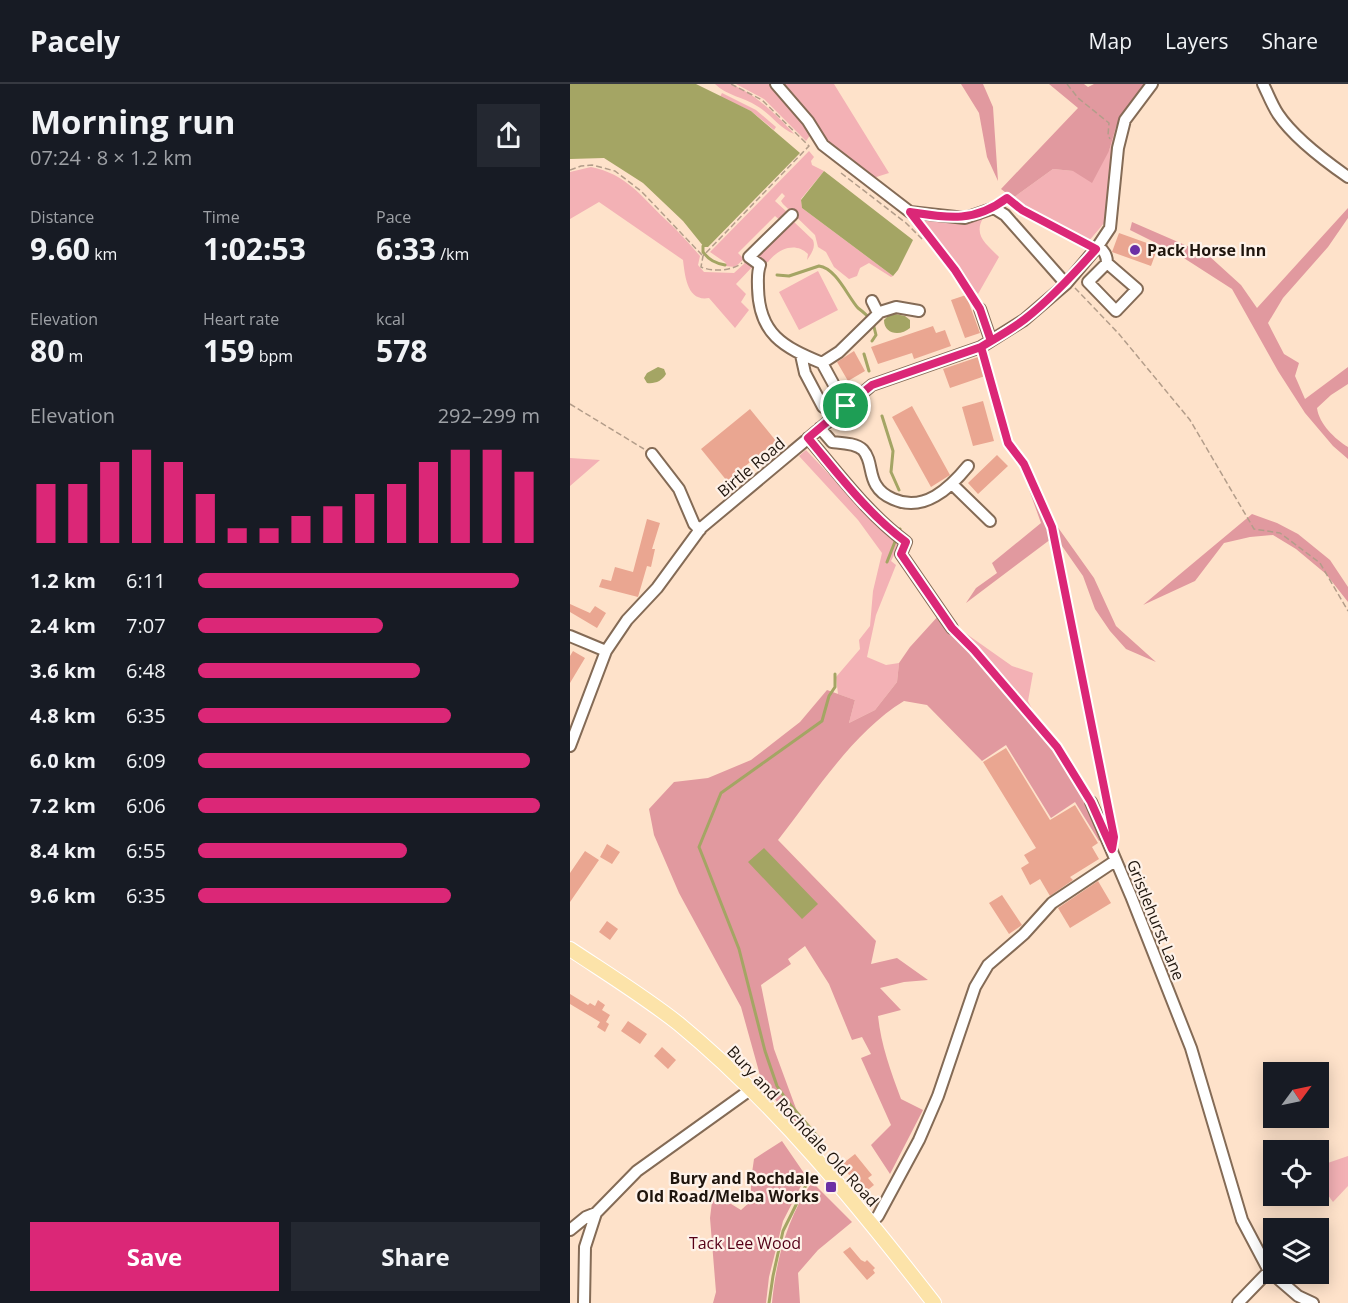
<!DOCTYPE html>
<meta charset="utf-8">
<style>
:root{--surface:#171b24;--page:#242831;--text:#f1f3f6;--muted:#9ea1a6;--line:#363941;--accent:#db2777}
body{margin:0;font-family:"Open Sans",sans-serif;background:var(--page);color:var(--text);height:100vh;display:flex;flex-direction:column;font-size:22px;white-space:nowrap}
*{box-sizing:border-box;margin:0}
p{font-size:20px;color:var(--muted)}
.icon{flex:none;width:33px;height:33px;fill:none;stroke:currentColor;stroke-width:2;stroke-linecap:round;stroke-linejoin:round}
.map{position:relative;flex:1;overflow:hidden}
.side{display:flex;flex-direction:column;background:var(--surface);width:570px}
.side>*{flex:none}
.needle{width:39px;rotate:57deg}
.fabs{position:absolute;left:693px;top:978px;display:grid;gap:12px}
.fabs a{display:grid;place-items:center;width:66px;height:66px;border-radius:0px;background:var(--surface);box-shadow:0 3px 15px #0003;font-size:30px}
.pin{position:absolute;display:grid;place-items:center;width:51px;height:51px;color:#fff;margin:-26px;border:3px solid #fff;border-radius:50%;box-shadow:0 2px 6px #0007}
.round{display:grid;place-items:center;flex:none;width:63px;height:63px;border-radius:0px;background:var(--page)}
.summary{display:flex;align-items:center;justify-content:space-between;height:102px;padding:0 30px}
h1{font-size:33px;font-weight:700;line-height:45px}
.metrics{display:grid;grid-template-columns:repeat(3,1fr);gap:9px;height:102px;padding:6px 30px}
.metrics div{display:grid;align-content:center}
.metrics b{font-size:30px;font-weight:700}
.metrics small{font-size:16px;font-weight:400}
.metrics p{font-size:16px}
.chart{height:168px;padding:12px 30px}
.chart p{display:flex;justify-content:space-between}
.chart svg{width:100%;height:108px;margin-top:6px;stroke:var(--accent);stroke-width:6}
.button{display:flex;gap:12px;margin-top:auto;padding:12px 30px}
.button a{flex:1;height:69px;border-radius:0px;background:var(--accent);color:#fff;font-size:24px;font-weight:700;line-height:69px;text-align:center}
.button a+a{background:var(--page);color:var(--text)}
ul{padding:0 30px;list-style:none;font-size:20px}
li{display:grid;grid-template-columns:96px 72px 1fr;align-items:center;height:45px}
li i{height:15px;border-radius:8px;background:var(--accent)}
header{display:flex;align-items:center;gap:36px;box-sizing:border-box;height:84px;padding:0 30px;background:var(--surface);border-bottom:2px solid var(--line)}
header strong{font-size:28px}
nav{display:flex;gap:33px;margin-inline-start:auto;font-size:21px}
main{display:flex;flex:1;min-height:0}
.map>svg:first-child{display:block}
.green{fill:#f3b1b5}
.forest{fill:#e1999f}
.water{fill:#a4a564}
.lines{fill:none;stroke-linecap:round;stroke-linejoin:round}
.stream{stroke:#a4a564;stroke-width:3}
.building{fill:#eaa691}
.minor-casing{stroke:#846b56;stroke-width:14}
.major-casing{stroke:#fff;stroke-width:16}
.path{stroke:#b39d8a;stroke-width:1.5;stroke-dasharray:6 3;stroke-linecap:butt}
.minor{stroke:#fff;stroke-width:10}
.major{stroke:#fce3a9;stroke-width:14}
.route-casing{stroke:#fff;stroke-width:12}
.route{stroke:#db2777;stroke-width:8}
.poi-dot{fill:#6b2fa5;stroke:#fef2e9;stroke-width:2}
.labels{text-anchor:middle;stroke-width:4.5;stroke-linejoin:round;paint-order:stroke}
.poi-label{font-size:16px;font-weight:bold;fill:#1f150d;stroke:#fef2e9;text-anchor:start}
.street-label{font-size:16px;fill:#1f150d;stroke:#fef2e9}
.park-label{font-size:16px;fill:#550017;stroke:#fef2e9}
</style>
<header>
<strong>Pacely</strong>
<nav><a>Map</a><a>Layers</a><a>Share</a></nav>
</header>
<main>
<section class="side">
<div class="summary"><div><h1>Morning run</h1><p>07:24 · 8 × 1.2 km</p></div><a class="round"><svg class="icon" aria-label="share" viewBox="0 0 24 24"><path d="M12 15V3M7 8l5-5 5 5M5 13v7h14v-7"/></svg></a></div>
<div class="metrics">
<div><p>Distance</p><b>9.60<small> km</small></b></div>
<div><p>Time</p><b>1:02:53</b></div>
<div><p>Pace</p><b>6:33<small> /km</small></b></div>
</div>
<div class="metrics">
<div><p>Elevation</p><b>80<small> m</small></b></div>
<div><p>Heart rate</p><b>159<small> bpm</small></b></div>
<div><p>kcal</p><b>578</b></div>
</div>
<div class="chart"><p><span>Elevation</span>292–299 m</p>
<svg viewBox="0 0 160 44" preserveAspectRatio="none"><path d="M5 44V20M15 44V20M25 44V11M35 44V6M45 44V11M55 44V24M65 44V38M75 44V38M85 44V33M95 44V29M105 44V24M115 44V20M125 44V11M135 44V6M145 44V6M155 44V15"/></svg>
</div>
<ul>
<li><b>1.2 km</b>6:11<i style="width:94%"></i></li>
<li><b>2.4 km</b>7:07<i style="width:54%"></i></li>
<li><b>3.6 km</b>6:48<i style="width:65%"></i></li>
<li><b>4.8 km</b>6:35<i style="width:74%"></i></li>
<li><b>6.0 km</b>6:09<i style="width:97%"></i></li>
<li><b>7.2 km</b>6:06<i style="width:100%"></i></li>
<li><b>8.4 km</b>6:55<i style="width:61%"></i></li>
<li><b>9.6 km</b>6:35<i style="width:74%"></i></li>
</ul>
<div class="button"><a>Save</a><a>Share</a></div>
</section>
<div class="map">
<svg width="778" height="1219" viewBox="0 0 778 1219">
<rect width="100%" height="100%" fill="#fee2ca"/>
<path class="green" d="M145 0C149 0 156 0 160 0 182 7 209 33 224 50 209 44 201 30 187 22 174 13 157 12 145 0Z
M166 0H200L241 50 236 57 194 15Z
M209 0H264L319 89 300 95 255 59Z
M152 9 186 26 206 43 204 46 181 27 150 13Z
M546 43 535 138 518 158 456 124 443 114 483 85 503 87 539 67Z
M239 67 244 73 241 77 242 81 254 87 231 115 232 124 323 192 321 193 299 179 290 184 287 192 279 195 264 183 256 168 248 163 245 151 213 120 211 117 215 112 212 109 205 117 218 129 212 138 205 132 168 169 174 175 165 183 155 182 156 179 140 168Z
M21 83C56 90 71 112 95 135 108 147 119 159 130 172L128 181 134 188 164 189 177 177 185 180 166 200 176 210 171 218 179 226 165 244 139 214C117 218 115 192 113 176L29 118 0 135V88Z
M344 131 394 136 413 134C403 152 417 160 429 173L408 210Z
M222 136 243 156C246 164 241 170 237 176L238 170C225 157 208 165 198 178L194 179 187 172Z
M248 187 268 226 229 246 209 208Z
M236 366 307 441 330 459 321 477 326 481 306 531 297 573 316 581 329 579 327 598 305 626 279 639 285 616 268 610 266 593 290 565 289 556 300 542 303 507 312 469 288 436 229 372Z
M0 374 30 376 0 402Z
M381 539 442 582 463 589 458 617 468 637 406 565 395 556Z
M778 1072V1102L763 1118 749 1099V1082Z"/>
<path class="forest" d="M391 0H413L423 23 428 97 417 73 409 29Z
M479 0H514L518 3 524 0H575L569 7 546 43 539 67 522 99 503 87 483 85 443 114 431 105 508 24Z
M778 124V134L758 163 713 214 698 239 714 270 729 279 725 292 735 315 778 283V300L761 311 747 324C749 340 765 355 778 363V375L763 362 735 329 708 287 662 205 606 169 560 146 562 138 638 171 671 201 687 224Z
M457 400 524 494 546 542 586 578 556 565 540 547 525 525 513 492 485 452 396 519 406 504 427 489 422 479 471 439Z
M682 430 707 439 728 450 760 476 778 503V518L756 490 726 465 703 451 680 453 654 459 625 497 573 521Z
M370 530 386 555 404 570 455 633 482 661 519 719 533 755 529 757 505 718 481 734 436 661 412 677 357 621 334 617C283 648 245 709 208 756L306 857 301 880 327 874 358 896 334 898 310 904 331 926 308 932C311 961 321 988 331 1015L353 1026 320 1090 301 1061 321 1041 291 974 301 970 292 953 282 956 259 900 235 862 218 875 221 880 191 901 204 965 235 1049 193 1002 171 923 109 809 84 751 79 725 104 698 138 694 181 676 230 638 257 606 285 616 279 639 305 626 327 598 329 579 340 563Z
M212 1057 236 1092 213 1137 199 1193 196 1219H143L146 1208 140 1134 143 1109 171 1126 181 1117V1096L184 1075Z
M242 1098 282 1138 248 1166 228 1189 230 1219H202C206 1176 217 1134 242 1098Z"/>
<path class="water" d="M0 0H126L181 27 230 69 138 163H134L113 137 73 99 34 74 0 75Z
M254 87 343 156 328 186 323 192 232 124 231 116Z
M325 230 335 232 340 236V244C331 252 314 251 314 236L318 232Z
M88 283 94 285 96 290C92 297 85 300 77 299L74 294 77 289Z
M194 764 248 820 232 835 178 778Z"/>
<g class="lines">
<path class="stream" d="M133 162V168C139 176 145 179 155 181
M207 191 219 192 249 182C266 184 278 213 288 224 292 227 296 230 299 234
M302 257 306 251 303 239
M294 270 299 287
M312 332 323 367 321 388 329 406
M317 478 330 445
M248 1053 218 1018 207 1002 195 967 169 865 129 763 151 709 252 637 259 612 265 603V590
M199 1219 203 1192 213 1147 240 1093"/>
</g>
<path class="building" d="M549 149 588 163 581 182 542 168Z
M396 211 410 249 395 254 381 216Z
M363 242 366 249 375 246 381 262 344 275 342 269 308 280 301 263Z
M284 267 295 287 278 297 267 278Z
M411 272 418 291 380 304 373 285Z
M413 317 424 357 403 362 392 323Z
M342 322 380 391 361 403 322 333Z
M180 325 206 357 157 397 131 365Z
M427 371 438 382 408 410 398 399Z
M77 435 90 439 82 465H85L81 483 77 482 68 513 29 503 32 495 41 497 45 483 63 488Z
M0 520 20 529 25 522 36 529 27 544 0 528Z
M3 567 15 574 0 599V572Z
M436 664 480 736 505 721 528 759 522 763 529 775 500 793 503 796 480 812 470 795 460 801 451 784 459 779 454 771 466 764 413 678Z
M37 760 50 768 42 780 30 773Z
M15 767 29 776 0 818V789Z
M528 797 541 819 500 844 488 824Z
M432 811 452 841 439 850 419 819Z
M37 837 48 845 40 856 29 848Z
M0 910 18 921 20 919 25 922 28 916 35 921 32 926 40 931 36 938 39 940 35 948 27 943 30 938 0 920Z
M58 937 77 950 70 960 51 947Z
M92 963 106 976 98 985 84 972Z
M285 1070 302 1091 298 1094 304 1101 294 1109 271 1081Z
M280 1163 291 1176 295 1178 297 1176 305 1184 303 1186 305 1189 297 1196 273 1168Z"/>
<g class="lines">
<defs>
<path id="minor" d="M206 0 238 37 253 61 340 128 395 134 424 124 435 131 496 200
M693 0C698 10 702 21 708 30 724 54 755 77 778 93
M222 131 179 173 190 181C187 189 188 196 188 204 189 250 213 263 252 279
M528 162C534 167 537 171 537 179L567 205 546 227 518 198 537 179
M302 217 308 229
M410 225 421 257
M231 271 235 289 253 323
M276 323 252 279 269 268 310 228 326 223 349 227
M250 344 262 358C272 359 286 359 293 366 302 376 299 390 306 401 310 408 316 412 323 415 354 429 380 404 398 382
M238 354C270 391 297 429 336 458L331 470 382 544
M82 370 109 405 124 440 130 446
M382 400 420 437
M0 552 36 567
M0 662 36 567 57 536 87 504 131 444 302 301 411 263 454 236 496 200 528 162 540 144 548 64 555 36 582 0
M521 718 561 812 621 964 672 1136 699 1187 728 1212 743 1219
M301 1139 308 1132 349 1056 368 1012 405 903 418 881 454 850 482 819 545 777
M0 1146 16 1133 26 1129
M14 1219 15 1163 26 1129 67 1087 180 1006
M668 1219 699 1187"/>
<path id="major" d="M0 865C36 889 75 913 109 940 206 1020 287 1120 364 1219"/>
</defs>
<use href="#minor" class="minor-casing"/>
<use href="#major" class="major-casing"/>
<path class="path" d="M161 0 192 16 239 62 133 172 131 183C143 188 162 187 172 179
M497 0 508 14 539 39 538 51 540 55
M0 86 11 82 22 81 45 87 71 107 132 171
M271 89 336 139 352 155
M434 116 437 114 452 126 515 159
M349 140 385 186 405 216
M505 204 549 250 620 336 684 445 710 449 750 479 778 527
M414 273 438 359 454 380 482 443 541 736
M0 320 74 365
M389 553 404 566 487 663 516 709"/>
<use href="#minor" class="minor"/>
<use href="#major" class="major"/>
</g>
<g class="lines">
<defs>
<path id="route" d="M276 322 238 354C269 391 297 429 336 458L331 470 382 544 404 566 487 663 521 718 542 765 544 753 482 443 454 380 438 359 411 263C426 254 442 245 455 235 482 214 504 190 526 165L452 126 437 114C404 139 378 134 340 128L385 186 410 225 421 257 411 263 302 301 276 322"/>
</defs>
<use href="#route" class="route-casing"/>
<use href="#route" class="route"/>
</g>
<g class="poi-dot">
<circle cx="565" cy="166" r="6"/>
<rect x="255" y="1097" width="12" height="12" rx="3"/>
</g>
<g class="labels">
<g class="poi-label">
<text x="577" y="172">Pack Horse Inn</text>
<text x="249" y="1100" text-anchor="end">Bury and Rochdale<tspan x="249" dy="18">Old Road/Melba Works</tspan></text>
</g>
<g class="street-label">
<text transform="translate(181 383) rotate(-40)" y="6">Birtle Road</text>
<text transform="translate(586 836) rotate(68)" y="6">Gristlehurst Lane</text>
<text transform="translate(233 1042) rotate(47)" y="6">Bury and Rochdale Old Road</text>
</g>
<g class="park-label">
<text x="175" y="1165">Tack Lee Wood</text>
</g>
</g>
</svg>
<div class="fabs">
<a><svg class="needle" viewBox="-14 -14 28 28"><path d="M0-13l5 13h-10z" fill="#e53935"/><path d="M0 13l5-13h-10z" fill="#9ea1a6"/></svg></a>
<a><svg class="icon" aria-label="locate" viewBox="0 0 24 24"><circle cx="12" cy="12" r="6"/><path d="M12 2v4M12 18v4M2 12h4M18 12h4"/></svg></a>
<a><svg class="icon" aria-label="layers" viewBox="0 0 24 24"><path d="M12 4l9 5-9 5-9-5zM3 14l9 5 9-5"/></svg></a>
</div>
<div class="pin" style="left:276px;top:322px;background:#1e9e55"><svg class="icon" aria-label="arrive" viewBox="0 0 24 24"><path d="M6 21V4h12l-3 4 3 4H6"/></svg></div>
</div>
</main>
